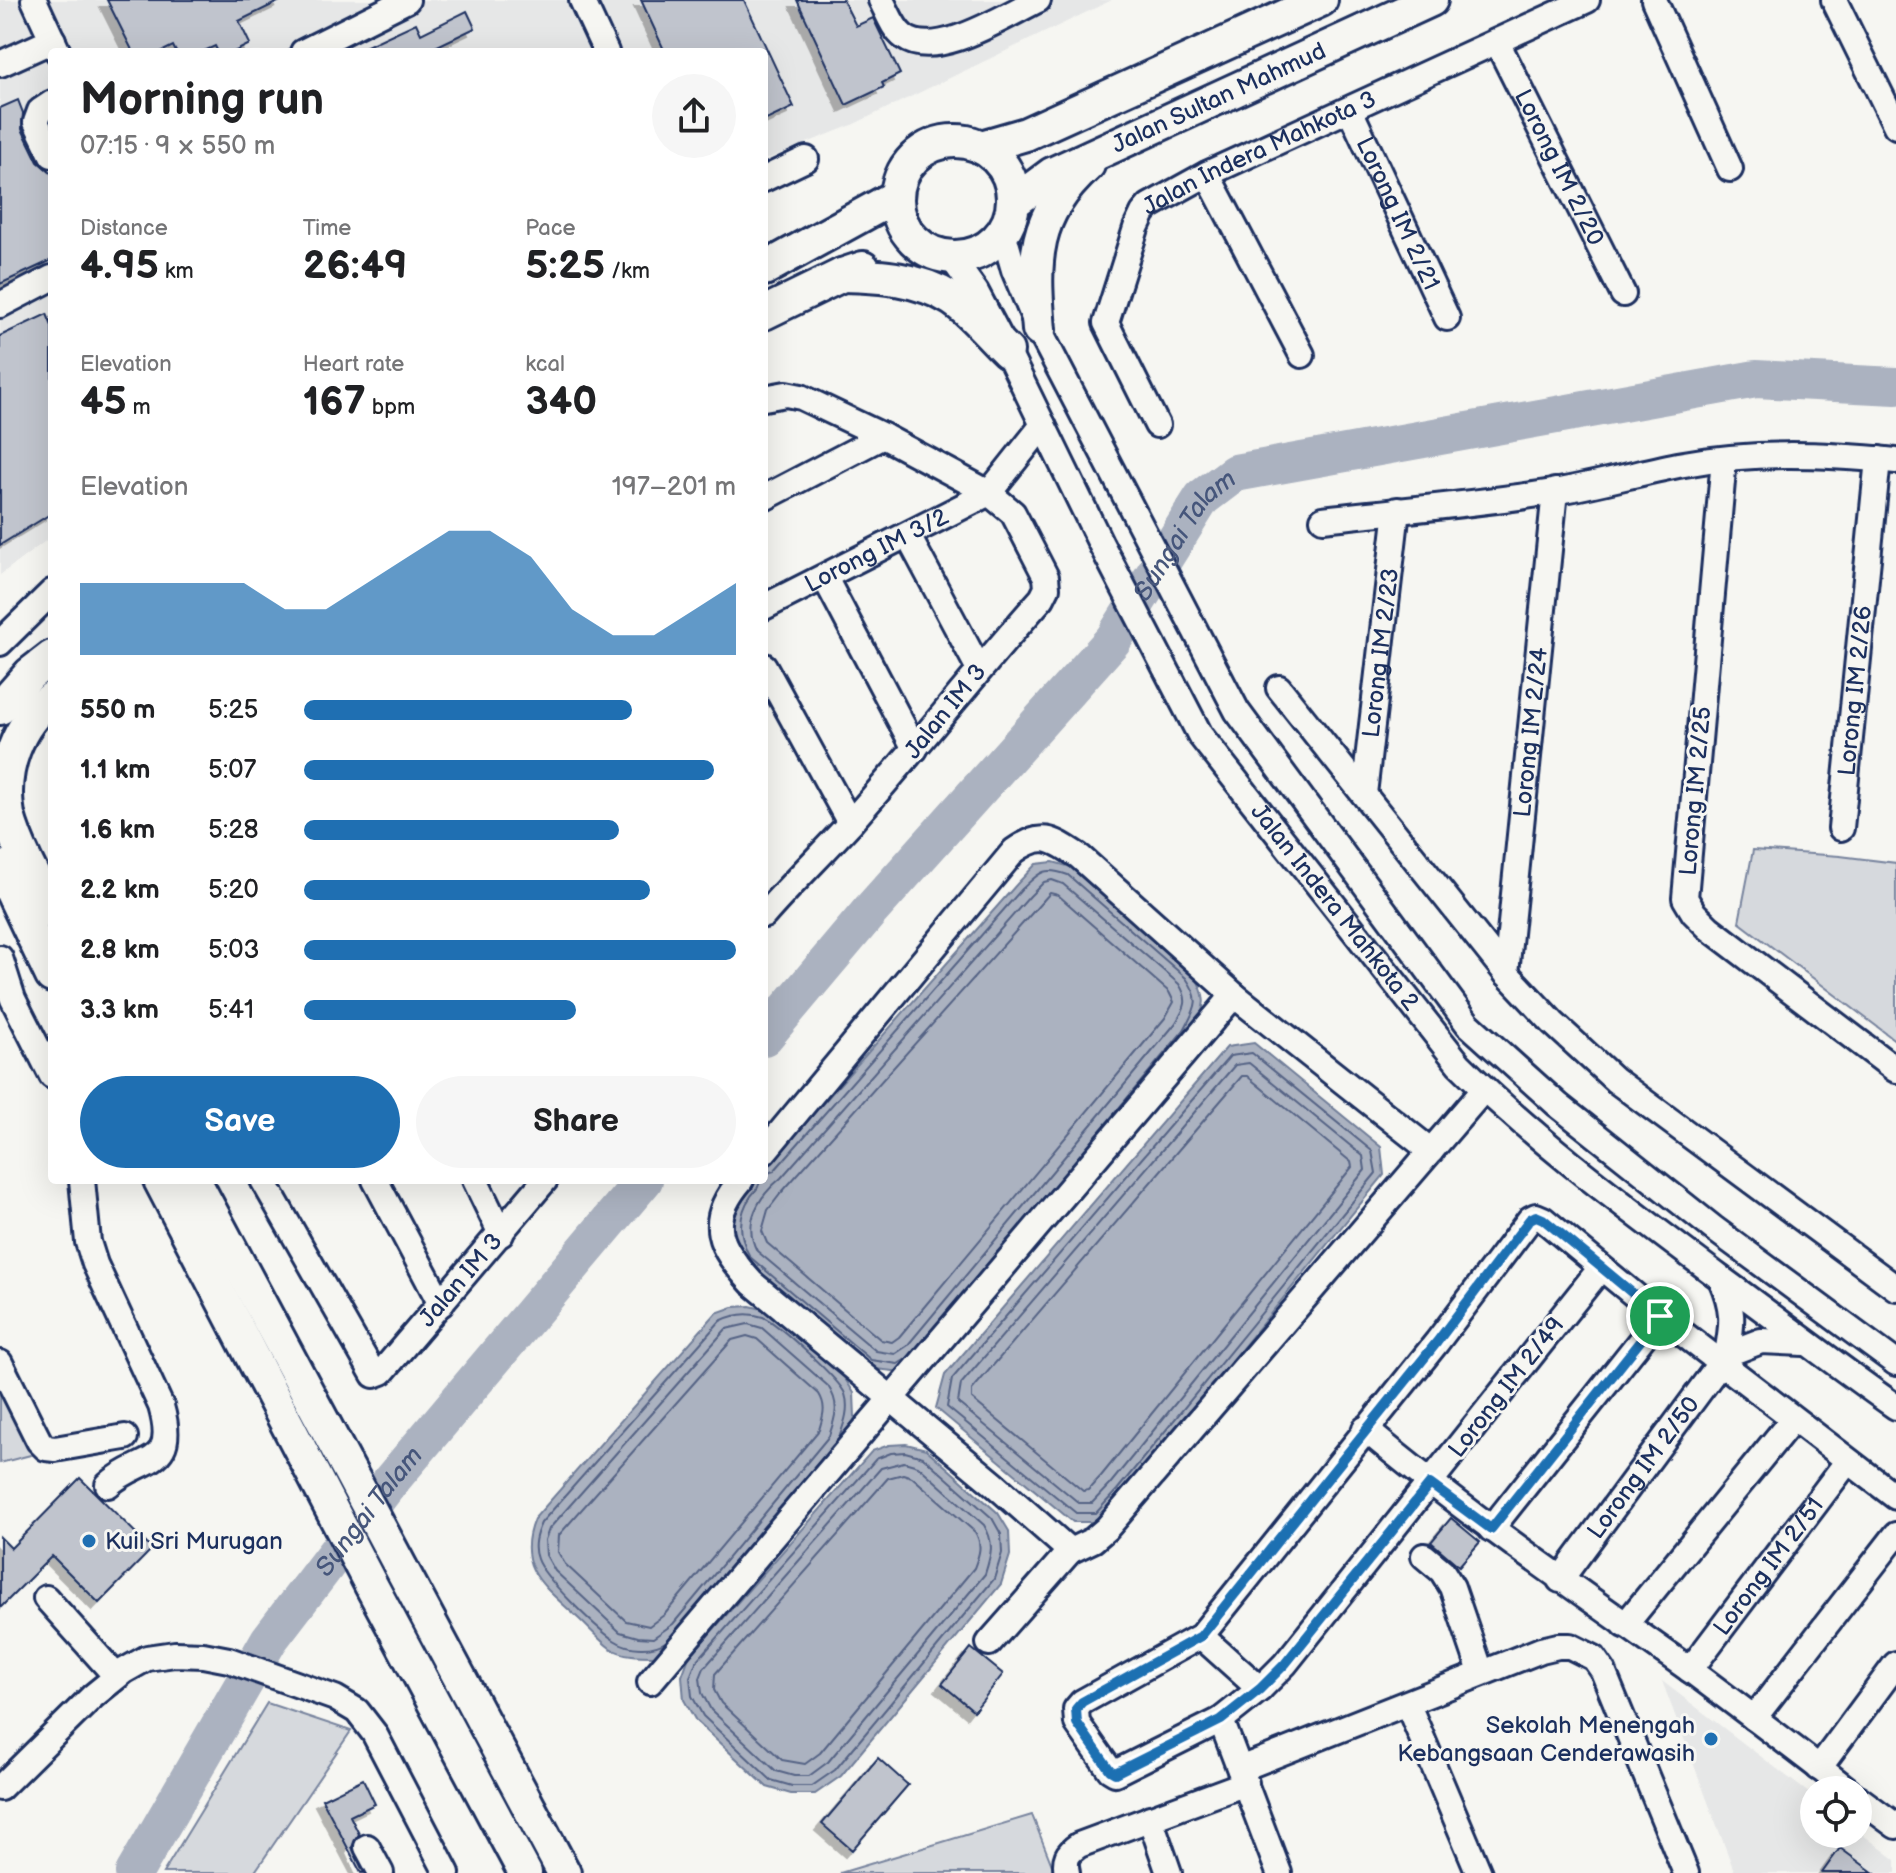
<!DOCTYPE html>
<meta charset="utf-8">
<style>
:root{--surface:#fff;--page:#f6f6f6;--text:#202124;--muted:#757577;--accent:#1f6fb2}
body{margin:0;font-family:"Balsamiq Sans",sans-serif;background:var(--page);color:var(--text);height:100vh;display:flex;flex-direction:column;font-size:30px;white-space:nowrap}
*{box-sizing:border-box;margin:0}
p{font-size:26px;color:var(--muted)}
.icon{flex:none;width:44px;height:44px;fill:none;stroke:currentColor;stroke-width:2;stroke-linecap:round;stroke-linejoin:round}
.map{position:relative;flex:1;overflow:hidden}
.details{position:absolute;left:48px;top:48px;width:720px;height:1136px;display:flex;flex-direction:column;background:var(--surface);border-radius:8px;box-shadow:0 8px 32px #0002}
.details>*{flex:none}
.buttons{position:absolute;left:1800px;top:1776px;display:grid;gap:16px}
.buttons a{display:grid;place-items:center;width:72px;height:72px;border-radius:50%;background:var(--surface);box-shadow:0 8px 32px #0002;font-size:40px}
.pin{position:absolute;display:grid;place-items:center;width:68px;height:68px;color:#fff;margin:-34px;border:4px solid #fff;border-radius:50%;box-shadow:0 2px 8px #0007}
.round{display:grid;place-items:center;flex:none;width:84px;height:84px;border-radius:42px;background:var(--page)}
.headline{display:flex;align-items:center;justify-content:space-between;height:136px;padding:0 32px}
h1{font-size:44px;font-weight:600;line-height:60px}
.metrics{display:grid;grid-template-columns:repeat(3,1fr);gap:12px;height:136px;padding:8px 32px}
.metrics div{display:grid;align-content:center}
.metrics b{font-size:40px;font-weight:600}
.metrics small{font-size:22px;font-weight:400}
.metrics p{font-size:22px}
.chart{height:224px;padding:16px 32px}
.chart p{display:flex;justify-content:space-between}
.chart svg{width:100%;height:144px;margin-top:8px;fill:var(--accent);opacity:.7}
.primary-button{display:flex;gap:16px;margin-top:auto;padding:16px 32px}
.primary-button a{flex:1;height:92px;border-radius:48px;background:var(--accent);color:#fff;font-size:32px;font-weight:600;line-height:92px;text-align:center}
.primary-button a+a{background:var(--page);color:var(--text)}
ul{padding:0 32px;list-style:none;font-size:26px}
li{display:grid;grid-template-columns:128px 96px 1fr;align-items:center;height:60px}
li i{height:20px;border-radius:10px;background:var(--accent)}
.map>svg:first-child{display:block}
.built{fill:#e6e7e7}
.green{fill:#d6d9dd;stroke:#78849e;stroke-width:2}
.water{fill:#abb2c0;stroke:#717e99;stroke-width:2}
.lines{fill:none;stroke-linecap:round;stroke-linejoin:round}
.shore{stroke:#556385;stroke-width:2}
.river{stroke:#abb2c0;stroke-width:38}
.building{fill:#c0c4cd;stroke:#1b2f5e;stroke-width:2;filter:url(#shadow)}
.minor-casing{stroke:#1b2f5e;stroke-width:30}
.major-casing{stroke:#1b2f5e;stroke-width:38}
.minor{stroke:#f6f6f2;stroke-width:24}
.major{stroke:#f6f6f2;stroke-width:32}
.route-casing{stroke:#fff;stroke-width:16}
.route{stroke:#1f6fb2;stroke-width:10}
.poi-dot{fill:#1f6fb2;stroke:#f6f6f2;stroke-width:3}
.labels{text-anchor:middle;stroke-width:6;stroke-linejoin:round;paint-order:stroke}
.street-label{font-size:24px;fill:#1b2f5e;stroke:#f6f6f2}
.poi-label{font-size:24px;fill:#1b2f5e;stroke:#f6f6f2;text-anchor:start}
.water-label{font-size:26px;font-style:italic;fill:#46567b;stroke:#f6f6f2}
</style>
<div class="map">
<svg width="1896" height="1873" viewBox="0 0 1896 1873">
<defs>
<filter id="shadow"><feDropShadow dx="-7" dy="7" stdDeviation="0" flood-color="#0004"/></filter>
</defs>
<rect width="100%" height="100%" fill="#f6f6f2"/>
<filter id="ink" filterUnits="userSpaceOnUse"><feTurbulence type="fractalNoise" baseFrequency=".0125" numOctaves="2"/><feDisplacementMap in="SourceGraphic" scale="16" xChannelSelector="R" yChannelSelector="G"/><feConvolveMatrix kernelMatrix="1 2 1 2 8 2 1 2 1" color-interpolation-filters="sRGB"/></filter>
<g filter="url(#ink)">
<path class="built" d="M0 0H1112L852 125 764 160V52H52V536L0 575Z
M1662 1681 1814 1797V1834H1858V1831L1896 1860V1873H1735Z"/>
<path class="green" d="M1753 850 1840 856 1896 863V1041L1739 922Z
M0 1370 42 1452 0 1463Z
M267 1703 351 1731 254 1873H163Z
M1032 1815 1055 1873H840Z"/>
<path class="water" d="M1053 862 1071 867 1193 973C1210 1000 1205 1007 1191 1034L902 1372 867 1368 743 1262 731 1229 742 1195 755 1180H764V1170L1017 884 1036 864Z
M1254 1043 1381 1147 1384 1175 1100 1522H1073L936 1408 945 1375 1227 1047Z
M750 1306 770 1311 842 1374 854 1393 855 1417 845 1445 660 1656C644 1656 624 1657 610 1648 599 1640 588 1627 578 1618 545 1587 514 1568 534 1519L716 1313 733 1307Z
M906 1444 926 1449 998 1513 1009 1531 1010 1555 1001 1584 841 1776 815 1794H791L767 1787 696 1721 684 1700 682 1676 689 1657 872 1451 889 1445Z"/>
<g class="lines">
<path class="shore" d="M1052 880 1063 884 1179 984C1190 1001 1185 1008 1175 1024L907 1346 895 1354 876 1351 757 1251C742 1223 759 1196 781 1178L1030 896 1044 882Z
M1050 893 1058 895 1169 992 1174 1002 1165 1018 899 1337 892 1342 881 1340 767 1243 762 1231 768 1210 781 1193Z
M1252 1053 1372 1151 1376 1173 1117 1490 1096 1513H1076L947 1407 952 1379 1230 1056Z
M1249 1063 1363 1156 1365 1170 1110 1484 1092 1503H1079L958 1403 961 1384 1235 1065Z
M1242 1076H1247L1351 1162 1352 1167 1101 1476 1088 1490 1083 1491 972 1399V1390Z
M764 1174 774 1171 1022 889C1040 872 1043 866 1068 875L1186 978C1202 1001 1196 1007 1184 1030L1069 1168
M760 1180C759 1188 756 1190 751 1196 737 1216 739 1237 750 1257L871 1360 898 1364 906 1359
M748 1324 762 1328 828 1386C840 1404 836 1416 829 1436L673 1624 653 1638 638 1637 620 1632 555 1571 546 1555 545 1540 549 1529 726 1329Z
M747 1336 757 1339 819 1394C827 1407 823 1416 819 1430L664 1615 649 1626 626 1621 565 1564 558 1552 559 1535 732 1340Z
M905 1452 923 1457 992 1518 1001 1534 1002 1553 994 1579 835 1770 812 1786H792L771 1780 703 1716 692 1696 690 1677 696 1662 876 1459 891 1453Z
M904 1462 918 1466 984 1525C995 1543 991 1555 985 1574L828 1762 809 1776H794L776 1771 711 1710 702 1693 700 1678 704 1668 881 1468Z
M903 1474 912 1477 975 1532C983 1545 979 1555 974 1568L820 1753 805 1764 782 1760 721 1703 714 1690 715 1674 888 1478Z
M667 1641C653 1651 629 1650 614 1640 596 1628 543 1577 537 1559 532 1546 536 1534 541 1523L720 1321C734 1314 748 1312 763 1317 776 1322 841 1381 845 1394 850 1409 844 1424 839 1438"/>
<g class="river">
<path id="s1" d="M764 1037 870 911 1113 640 1202 498 1235 473 1756 379 1896 386"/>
<path id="s2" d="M134 1873 269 1640 389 1483 644 1180"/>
</g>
</g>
<path class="building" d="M107 0H282L239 21 250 44 234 52H218L215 46 202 52H176L173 46 161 52H133Z
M641 0H744L794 107 764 121V52H665Z
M797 0H843L856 26 873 18 900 74 882 83 884 87 846 105Z
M467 11 475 28 425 52H354L416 23 421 34Z
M18 100 23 113 22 129 38 162 52 174V260L0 284V108Z
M47 314 52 326V513L0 545V336Z
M80 1478 152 1549 99 1603 52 1556 0 1608V1537L11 1548Z
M1451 1518 1480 1542 1459 1566 1431 1542Z
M971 1648 1003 1674 974 1711 942 1684Z
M878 1758 908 1785 852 1850 822 1824Z
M363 1779 375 1804 350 1816 359 1834 352 1847 364 1873H361L322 1799Z
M1840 1848 1874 1873H1822Z"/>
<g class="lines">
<defs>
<g id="minor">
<path d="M34 0 58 52"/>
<path d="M582 0 606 52"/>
<path d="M881 0C888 13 893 29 904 37 936 61 1006 15 1038 0"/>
<path d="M1654 0 1730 169"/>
<path d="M1834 0 1896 126"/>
<path id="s3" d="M1497 42 1623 294"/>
<path d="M303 52 407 0"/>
<path d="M0 64 53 40"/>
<path d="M52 103 40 111 36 122 52 155"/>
<path id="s4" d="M1350 110 1447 318"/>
<path d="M1207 174 1302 355"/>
<path d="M764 179 806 159"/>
<path d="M1003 232 1014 270 1039 330 1237 711 1468 1024 1558 1105 1713 1228 1896 1363"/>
<path id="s5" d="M951 257 976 292 1007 351 1101 544 1200 735 1459 1064C1538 1143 1630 1210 1719 1277 1778 1320 1836 1365 1896 1407"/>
<path d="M0 305 52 278"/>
<path d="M764 398 786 394 801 397 883 436 989 493 1013 513 1046 577 1047 588 1042 598C977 671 917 748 852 821 823 853 792 883 764 915"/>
<path id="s6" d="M1157 425 1106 323 1136 228 1143 213 1149 206 1207 174 1587 0"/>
<path d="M1724 459 1685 898 1694 913 1709 928 1896 1070"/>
<path d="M764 498 883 436"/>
<path d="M1323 519C1402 510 1481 504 1559 491 1599 484 1638 473 1678 465 1751 451 1823 454 1896 461"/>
<path d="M908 536 979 669"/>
<path d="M825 578 915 749"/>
<path id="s7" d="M764 607 989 493 1043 425"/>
<path d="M0 643 52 592"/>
<path d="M764 666 850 823"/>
<path d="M1279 688 1506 973 1553 1023 1615 1080 1896 1288"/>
<path id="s8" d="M1364 794 1397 510"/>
<path id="s9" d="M1841 828 1878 459"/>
<path d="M0 958 13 999 52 1076"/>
<path id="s10" d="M1506 973 1555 491"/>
<path d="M764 1152 1014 851C1043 830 1054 840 1080 857L1234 995 1431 1151"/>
<path d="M82 1180 88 1242 95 1264 161 1406C179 1469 141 1455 108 1485"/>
<path id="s11" d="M263 1180 374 1375 382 1372 545 1180"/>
<path d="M375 1180 441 1304"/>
<path d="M475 1180 501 1234"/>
<path d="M741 1180C705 1222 719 1247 752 1283L994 1484 1070 1551"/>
<path d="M1600 1269 1285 1664 1260 1689 1221 1720 1115 1773 1110 1770 1077 1723 1076 1709 1082 1702 1201 1636 1437 1342 1530 1219 1536 1216 1543 1219 1660 1316 1896 1497"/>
<path d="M1721 1279C1734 1309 1733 1322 1727 1354"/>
<path d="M0 1363 39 1441 46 1448 55 1449 125 1437"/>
<path d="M1365 1429C1471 1518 1581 1592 1693 1672 1745 1711 1797 1750 1848 1790"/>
<path d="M1491 1529 1660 1316"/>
<path d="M1424 1556 1442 1571 1452 1587 1481 1672"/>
<path id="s12" d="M1560 1580 1727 1354 1761 1341 1804 1343"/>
<path d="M46 1598 116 1676"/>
<path d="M1625 1625 1792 1420"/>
<path d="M1201 1636 1260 1689"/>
<path d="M989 1643 1070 1551 1093 1540 1107 1528 1484 1089"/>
<path id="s13" d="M1690 1670 1847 1462"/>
<path d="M650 1682 1234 995"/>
<path d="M1408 1705 1479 1873"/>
<path d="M1754 1718 1896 1535"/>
<path d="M1221 1720 1279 1873"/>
<path d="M1819 1768 1896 1664"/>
<path d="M1240 1769 1541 1650 1558 1646H1570L1594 1658 1603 1671 1686 1873"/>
<path d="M0 1788 93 1696 124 1671 147 1658 175 1654 203 1655 229 1660 335 1698 357 1711 374 1733 447 1873"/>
<path d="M1858 1798 1896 1826"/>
<path d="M1150 1818 1169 1873"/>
<path d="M367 1847 381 1873"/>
<path d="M1067 1873C1064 1859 1067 1853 1079 1845L1246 1783"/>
</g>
<g id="major">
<circle cx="955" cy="199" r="58"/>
<path d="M981 147 1026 134 1321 0"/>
<path id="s14" d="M1013 203 1052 174 1431 0"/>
<path d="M764 269 897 196"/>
<path d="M842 275C880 276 919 278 952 299 972 312 990 335 1007 351"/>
<path d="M764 313 842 275 863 268"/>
<path d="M1039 330C1033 259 1032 216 1088 165"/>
<path d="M52 698C17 724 0 771 8 815 16 846 37 884 52 912"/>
<path d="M0 708 30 674 52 657"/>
<path d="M0 867 52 976"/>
<path d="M160 1180 372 1587 525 1873"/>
<path d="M194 1180 564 1873"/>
</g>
</defs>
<use href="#minor" class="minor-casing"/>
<use href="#major" class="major-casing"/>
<use href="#minor" class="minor"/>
<use href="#major" class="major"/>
</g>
</g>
<g class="lines" filter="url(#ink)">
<defs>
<path id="route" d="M1536 1216 1543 1219 1660 1316 1491 1529 1430 1484 1285 1664 1260 1689 1221 1720 1115 1773 1110 1770 1077 1723 1076 1709 1082 1702 1201 1636 1437 1342 1530 1219Z"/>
</defs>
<use href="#route" class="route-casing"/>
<use href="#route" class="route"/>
</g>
<g class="poi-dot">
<circle cx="89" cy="1541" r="8"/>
<circle cx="1711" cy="1739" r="8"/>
</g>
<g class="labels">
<g class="street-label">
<text dy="8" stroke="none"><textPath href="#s14" startOffset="232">Jalan Sultan Mahmud</textPath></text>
<text dy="8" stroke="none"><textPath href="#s6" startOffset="362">Jalan Indera Mahkota 3</textPath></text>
<text dy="8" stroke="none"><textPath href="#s3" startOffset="140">Lorong IM 2/20</textPath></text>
<text dy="8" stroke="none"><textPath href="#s4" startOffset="114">Lorong IM 2/21</textPath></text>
<text dy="8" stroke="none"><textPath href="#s7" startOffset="126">Lorong IM 3/2</textPath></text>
<text dy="8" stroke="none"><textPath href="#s8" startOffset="142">Lorong IM 2/23</textPath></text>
<text dy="8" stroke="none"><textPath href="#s9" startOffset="138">Lorong IM 2/26</textPath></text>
<text transform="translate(945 711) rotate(-51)" y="8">Jalan IM 3</text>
<text dy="8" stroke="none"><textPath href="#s10" startOffset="242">Lorong IM 2/24</textPath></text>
<text transform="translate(1695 791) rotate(-85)" y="8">Lorong IM 2/25</text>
<text dy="8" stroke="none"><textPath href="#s5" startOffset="758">Jalan Indera Mahkota 2</textPath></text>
<text dy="8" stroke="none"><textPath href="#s11" startOffset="354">Jalan IM 3</textPath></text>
<text transform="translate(1506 1387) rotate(-52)" y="8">Lorong IM 2/49</text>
<text dy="8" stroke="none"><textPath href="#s12" startOffset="140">Lorong IM 2/50</textPath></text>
<text dy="8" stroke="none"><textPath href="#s13" startOffset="130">Lorong IM 2/51</textPath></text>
</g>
<g class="poi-label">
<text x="105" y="1549">Kuil Sri Murugan</text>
<text x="1695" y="1733" text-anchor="end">Sekolah Menengah<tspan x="1695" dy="28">Kebangsaan Cenderawasih</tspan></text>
</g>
<g class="water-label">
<text dy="9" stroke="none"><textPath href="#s1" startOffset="656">Sungai Talam</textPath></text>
<text dy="9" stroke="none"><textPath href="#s2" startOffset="432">Sungai Talam</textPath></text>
</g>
</g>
</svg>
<div class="buttons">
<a><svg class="icon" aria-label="locate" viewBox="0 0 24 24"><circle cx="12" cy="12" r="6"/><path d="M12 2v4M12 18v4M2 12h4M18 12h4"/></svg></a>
</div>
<div class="pin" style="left:1660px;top:1316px;background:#1e9e55"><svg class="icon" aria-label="arrive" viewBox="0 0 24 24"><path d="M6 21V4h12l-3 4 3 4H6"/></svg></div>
<section class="details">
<div class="headline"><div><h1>Morning run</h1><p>07:15 · 9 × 550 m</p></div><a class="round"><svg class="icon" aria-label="share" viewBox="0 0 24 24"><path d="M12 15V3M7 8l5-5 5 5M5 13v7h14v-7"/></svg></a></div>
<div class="metrics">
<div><p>Distance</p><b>4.95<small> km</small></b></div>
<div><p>Time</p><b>26:49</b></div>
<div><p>Pace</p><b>5:25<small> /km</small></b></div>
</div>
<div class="metrics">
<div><p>Elevation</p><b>45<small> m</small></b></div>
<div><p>Heart rate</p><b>167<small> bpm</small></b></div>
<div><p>kcal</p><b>340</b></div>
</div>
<div class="chart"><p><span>Elevation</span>197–201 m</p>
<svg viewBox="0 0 160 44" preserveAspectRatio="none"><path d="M0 44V22L10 22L20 22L30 22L40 22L50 30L60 30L70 22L80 14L90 6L100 6L110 14L120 30L130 38L140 38L150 30L160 22V44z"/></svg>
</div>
<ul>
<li><b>550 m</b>5:25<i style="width:76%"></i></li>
<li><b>1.1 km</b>5:07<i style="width:95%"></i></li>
<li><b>1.6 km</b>5:28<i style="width:73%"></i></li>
<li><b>2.2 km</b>5:20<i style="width:80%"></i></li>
<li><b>2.8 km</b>5:03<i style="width:100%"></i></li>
<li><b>3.3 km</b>5:41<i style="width:63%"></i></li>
</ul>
<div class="primary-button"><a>Save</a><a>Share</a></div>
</section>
</div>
